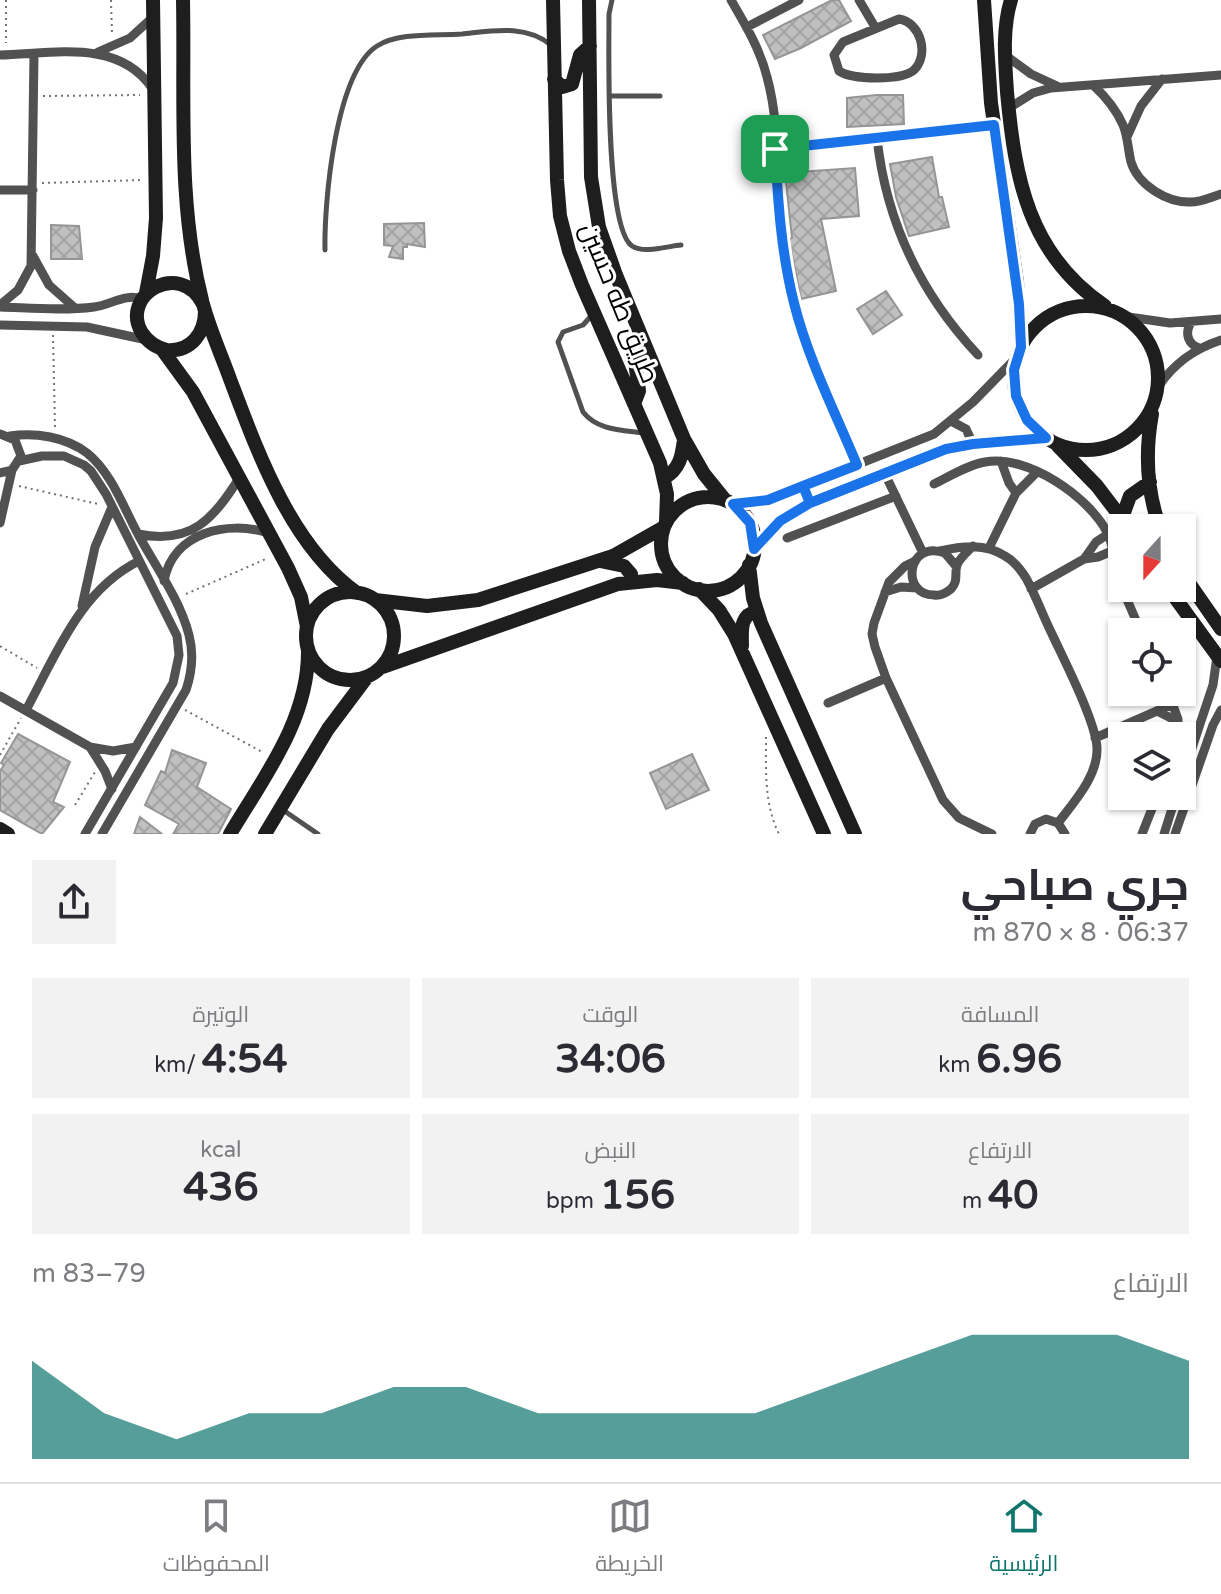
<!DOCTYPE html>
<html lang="ar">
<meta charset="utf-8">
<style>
:root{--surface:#fff;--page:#f2f2f3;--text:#2b2b33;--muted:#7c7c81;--line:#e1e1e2;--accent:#0f766e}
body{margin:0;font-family:"Varela Round",Cairo,sans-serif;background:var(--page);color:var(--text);direction:rtl;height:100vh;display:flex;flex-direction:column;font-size:30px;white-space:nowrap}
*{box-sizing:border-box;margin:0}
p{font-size:26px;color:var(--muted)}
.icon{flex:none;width:44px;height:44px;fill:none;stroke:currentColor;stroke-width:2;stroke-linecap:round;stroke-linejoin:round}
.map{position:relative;height:834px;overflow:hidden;direction:ltr}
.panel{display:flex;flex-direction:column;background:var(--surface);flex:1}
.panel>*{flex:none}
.needle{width:52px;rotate:201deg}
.fabs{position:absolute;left:1108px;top:514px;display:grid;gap:16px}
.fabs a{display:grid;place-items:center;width:88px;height:88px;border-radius:0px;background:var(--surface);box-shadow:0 2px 6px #0004;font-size:40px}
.pin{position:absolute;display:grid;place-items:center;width:68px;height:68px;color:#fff;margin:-34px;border-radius:16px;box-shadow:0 4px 12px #0006}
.round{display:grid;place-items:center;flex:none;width:84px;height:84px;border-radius:0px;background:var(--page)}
.head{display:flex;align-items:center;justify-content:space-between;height:136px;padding:0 32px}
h1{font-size:44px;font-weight:700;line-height:60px}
.stats{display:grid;grid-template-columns:repeat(3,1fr);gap:12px;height:136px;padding:8px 32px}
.stats div{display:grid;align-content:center;border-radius:0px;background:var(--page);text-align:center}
.stats b{font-size:40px;font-weight:700}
.stats small{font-size:22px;font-weight:400}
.stats p{font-size:22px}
.chart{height:224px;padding:16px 32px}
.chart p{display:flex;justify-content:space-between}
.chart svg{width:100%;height:144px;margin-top:8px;fill:var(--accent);opacity:.7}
.tab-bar{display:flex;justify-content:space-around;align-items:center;height:112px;border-top:2px solid var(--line);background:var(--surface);font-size:22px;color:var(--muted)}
.tab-bar a{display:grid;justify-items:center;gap:4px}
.tab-bar .selected{color:var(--accent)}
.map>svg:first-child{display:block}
.building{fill:url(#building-cross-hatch);stroke:#959595;stroke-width:2}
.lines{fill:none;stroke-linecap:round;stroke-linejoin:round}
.path{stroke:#737373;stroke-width:2;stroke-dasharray:2 4;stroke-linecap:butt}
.lane{stroke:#515151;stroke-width:5}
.street{stroke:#515151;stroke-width:9}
.secondary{stroke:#1e1e1e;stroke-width:14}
.route-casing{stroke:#fff;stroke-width:16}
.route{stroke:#1a73e8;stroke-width:10}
.labels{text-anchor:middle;stroke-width:6;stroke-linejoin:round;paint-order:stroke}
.street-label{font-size:26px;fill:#000;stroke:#fff}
</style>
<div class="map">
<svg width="1221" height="834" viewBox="0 0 1221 834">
<defs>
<pattern id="building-cross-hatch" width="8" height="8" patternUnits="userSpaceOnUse" patternTransform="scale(2)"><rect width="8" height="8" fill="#c0c0c0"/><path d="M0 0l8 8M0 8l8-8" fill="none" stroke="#a3a3a3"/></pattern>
</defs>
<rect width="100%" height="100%" fill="#fff"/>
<path class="building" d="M832 0H839L851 21 801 48 775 59 763 35Z
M877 95H903L904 124 847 127V98Z
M932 157 939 197H942L949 227 909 236 896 197 890 164Z
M855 168 859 216 821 219 836 291 801 299 789 239 792 238 785 173Z
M424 223 425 247 407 244V247H403V259L389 257 393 246 384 245V224Z
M51 225 79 226 82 259H51Z
M886 291 902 315 873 334 857 309Z
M18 734 70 762 53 802 64 807 42 834 0 810V771L4 765 1 763Z
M172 750 206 763 197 787 231 809 218 834H173L179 824 145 805 161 771 165 773Z
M692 754 709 790 666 809 650 773Z
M140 817 162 834H134Z"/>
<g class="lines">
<path class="path" d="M6 0V43
M111 0 112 34
M43 96 140 95
M42 183 143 180
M53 335 55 428
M19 486 98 504
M186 594 268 558
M0 646 37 668
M185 710 264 753
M766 737C766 770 764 804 779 834
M0 755 21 718
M75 805 95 772"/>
<path class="lane" d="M612 0 609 14C609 52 605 227 632 246 644 254 668 246 681 245
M610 96H660
M325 250C324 204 335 73 377 46 399 32 436 36 462 34 492 31 525 24 551 45
M592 315 583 325 563 332 558 342 583 412C597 430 621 430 643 433
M283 810 318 834"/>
<path class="street" d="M731 0C745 24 760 49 767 77 783 135 774 199 784 259 796 331 829 397 857 465
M859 0 875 27
M899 19C920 22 930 54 914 70 902 81 852 80 839 71L834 55 843 42Z
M747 27 799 0
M98 52 130 38 152 18
M0 55C52 54 118 38 152 88
M1005 55 1031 74 1057 86
M1093 85C1106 97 1116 109 1123 125 1128 137 1128 150 1131 162 1138 185 1167 203 1191 202 1201 202 1211 197 1221 194
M1009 108 1033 93 1051 88 1221 75
M1127 137 1141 106 1162 79
M877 138C886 222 920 293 978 355
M775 149 994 125
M0 190H33
M33 256 49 285 75 308
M0 305 18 290 31 266 34 54
M0 307C31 308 64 311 94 307 111 305 125 293 142 299
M1122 316 1170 323 1221 319
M1190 324C1185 334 1188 344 1199 348
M0 325 87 327 147 340
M1158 387C1174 363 1194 349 1221 340
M951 421 966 429 973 444
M0 434 15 440 21 456 12 470 0 473
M10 436C35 432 66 437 87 453 112 473 124 509 139 536 156 567 180 600 189 635 194 654 192 672 186 690L102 834
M19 461 42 456H64L84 465 91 471 106 494 177 636 179 655 173 683 85 834
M1001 461 1009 483 1016 493
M885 474 923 553
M934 484C950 476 968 465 985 462 1027 454 1090 497 1108 534 1115 549 1114 570 1122 588
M733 504 768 500 934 434 973 402 1017 357
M0 523 12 470
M138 534C192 545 213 519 240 477
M787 538 896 496
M989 548 1016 493 1037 472
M754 549 770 529 797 509 946 449 973 444 1046 438
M940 551C962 546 985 543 1005 556 1014 561 1021 570 1026 578 1036 596 1043 616 1052 634 1064 660 1096 722 1097 748 1098 776 1074 802 1058 823
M1084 559 1096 542 1108 534
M915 561 905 566 889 582 874 623 872 634 875 647 886 678 943 800 959 818 992 834
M956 566 945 553C907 539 900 595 934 595 940 596 946 593 951 589 959 580 954 574 957 565 959 559 968 551 973 546
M164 581C173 532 227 520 269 533
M1122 588 1141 632
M1031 589 1084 559 1098 557 1112 551
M885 592 901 587 917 588
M82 606 95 547 112 507
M1168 692 1178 719V736
M0 696 90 747 113 751 136 747
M828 703 886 678
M26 710C56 655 80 590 139 561
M1157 711 1171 718 1178 719
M1095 738 1173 704
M90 747 105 771 112 789
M1182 778 1213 685 1217 656
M1030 834 1035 824 1046 819 1058 823 1065 834
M1142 834 1157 796
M1164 834 1176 796
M1175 834 1213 725 1221 710"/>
<path class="secondary" d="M183 0C185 99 177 203 202 300
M553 0 557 180 560 216 569 251 582 285 660 463 667 494 666 522
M589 0 591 177 599 227 616 275 684 439 704 474 725 500
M984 0 991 103 1017 282 1021 345
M1011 0C1002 29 1005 61 1007 92 1015 178 1028 254 1105 306
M554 79 562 87 572 84 580 55 590 46
M146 293 153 256 156 218 153 0
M1014 378a72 72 0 1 1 144 0a72 72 0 1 1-144 0Z
M205 311C205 333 191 352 167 350 157 348 148 342 142 333 119 295 180 259 203 304 210 330 221 354 230 379 258 453 291 546 357 593
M161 348 193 392 288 568 301 597 307 627
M634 404 639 391 635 361 641 356 651 360
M1152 414C1145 452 1147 492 1160 528
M1058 446 1097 486 1129 528
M664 478C680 469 682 456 684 439
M661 544a47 47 0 1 1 94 0a47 47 0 1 1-94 0Z
M1122 518 1130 496 1150 482
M600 561 624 566 631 574V582
M749 565 753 598 761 623 855 834
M1182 573 1221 629
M1168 588 1221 661
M699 589 719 610 734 634 824 834
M306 636a44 44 0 1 1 88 0a44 44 0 1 1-88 0Z
M375 600 427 606 478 600 613 556 664 527
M742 646C742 631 739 615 757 611
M383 667 618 584 657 580 683 583
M0 829 8 834
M230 834C264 777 309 719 308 650
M265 834 328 729 367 677"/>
</g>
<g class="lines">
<defs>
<path id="route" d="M775 149C778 201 781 252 794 303 808 359 835 412 857 465L803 486 810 503 780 521 754 549 750 523 733 504 768 500 803 486 810 503 946 449 973 444 1046 438 1027 420 1016 396 1014 370 1021 347 1019 304 994 125 775 149"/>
</defs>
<use href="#route" class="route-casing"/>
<use href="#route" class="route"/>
</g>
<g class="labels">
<g class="street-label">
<text transform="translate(620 303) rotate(68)" y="9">طريق طه حسين</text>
</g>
</g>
</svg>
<div class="fabs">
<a><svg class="needle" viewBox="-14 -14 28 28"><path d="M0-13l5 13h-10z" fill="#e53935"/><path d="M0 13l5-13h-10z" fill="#7c7c81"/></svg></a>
<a><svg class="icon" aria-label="locate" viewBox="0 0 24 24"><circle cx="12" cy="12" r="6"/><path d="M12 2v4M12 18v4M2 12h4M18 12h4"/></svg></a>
<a><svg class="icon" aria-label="layers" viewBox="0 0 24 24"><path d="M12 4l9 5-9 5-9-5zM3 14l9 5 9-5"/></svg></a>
</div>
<div class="pin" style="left:775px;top:149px;background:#1e9e55"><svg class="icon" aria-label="arrive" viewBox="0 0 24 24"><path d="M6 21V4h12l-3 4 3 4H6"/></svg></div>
</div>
<section class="panel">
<div class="head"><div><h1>جري صباحي</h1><p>06:37 · 8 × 870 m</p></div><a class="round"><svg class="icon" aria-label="share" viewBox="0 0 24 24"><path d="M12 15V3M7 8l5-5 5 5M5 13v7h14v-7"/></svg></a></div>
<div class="stats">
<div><p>المسافة</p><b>6.96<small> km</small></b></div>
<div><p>الوقت</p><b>34:06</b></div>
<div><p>الوتيرة</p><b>4:54<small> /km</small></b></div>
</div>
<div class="stats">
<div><p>الارتفاع</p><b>40<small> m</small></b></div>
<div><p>النبض</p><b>156<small> bpm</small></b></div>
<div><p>kcal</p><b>436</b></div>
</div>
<div class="chart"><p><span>الارتفاع</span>79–83 m</p>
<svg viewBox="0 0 160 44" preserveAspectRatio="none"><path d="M0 44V14L10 30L20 38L30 30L40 30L50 22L60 22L70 30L80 30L90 30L100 30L110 22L120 14L130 6L140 6L150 6L160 14V44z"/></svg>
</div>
</section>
<nav class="tab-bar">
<a class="selected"><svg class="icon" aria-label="home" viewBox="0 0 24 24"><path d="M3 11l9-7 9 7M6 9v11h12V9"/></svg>الرئيسية</a>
<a><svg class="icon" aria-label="map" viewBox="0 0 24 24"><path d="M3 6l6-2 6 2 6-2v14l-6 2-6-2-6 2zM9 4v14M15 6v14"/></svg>الخريطة</a>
<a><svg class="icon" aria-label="saved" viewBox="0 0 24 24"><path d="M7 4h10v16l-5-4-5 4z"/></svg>المحفوظات</a>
</nav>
